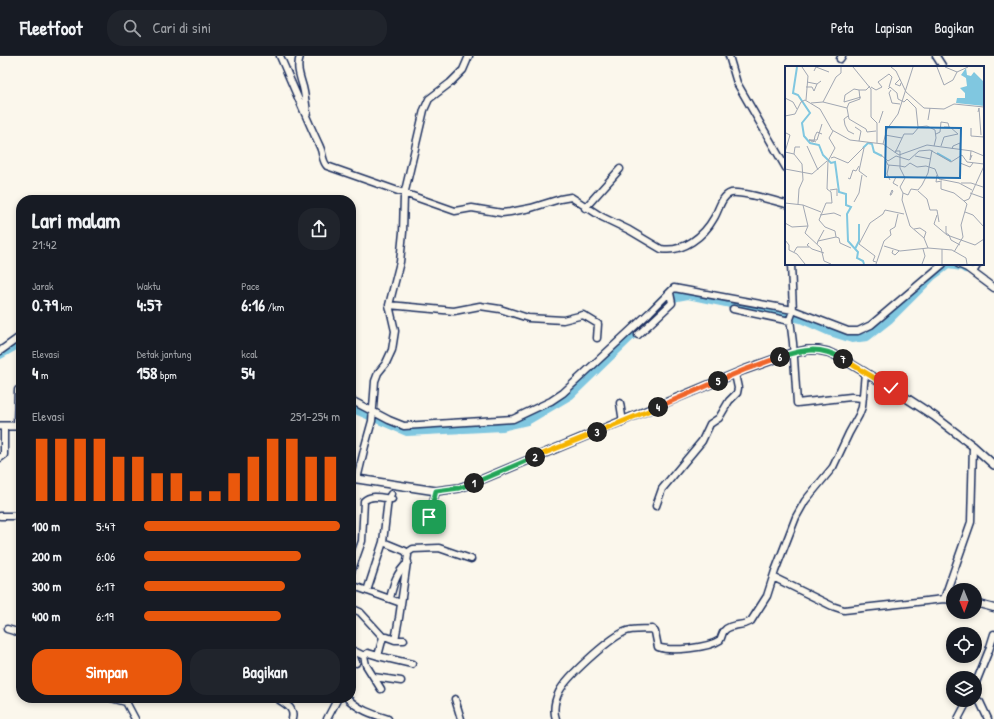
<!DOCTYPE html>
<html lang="id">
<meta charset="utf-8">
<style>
:root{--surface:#171b24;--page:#20242c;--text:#f1f3f6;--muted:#9ea1a6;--line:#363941;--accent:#ea580c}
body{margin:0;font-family:"Patrick Hand",sans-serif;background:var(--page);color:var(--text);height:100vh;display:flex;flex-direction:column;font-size:15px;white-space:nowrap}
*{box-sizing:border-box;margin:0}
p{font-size:13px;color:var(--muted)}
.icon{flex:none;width:22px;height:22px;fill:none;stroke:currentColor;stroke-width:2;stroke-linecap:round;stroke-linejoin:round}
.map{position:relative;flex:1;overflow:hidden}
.drawer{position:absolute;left:16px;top:139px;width:340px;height:508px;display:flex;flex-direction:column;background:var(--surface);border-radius:16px;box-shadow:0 2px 6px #0003}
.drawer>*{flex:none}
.needle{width:26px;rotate:179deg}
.tools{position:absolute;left:946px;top:527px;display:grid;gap:8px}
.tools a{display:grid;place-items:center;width:36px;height:36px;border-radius:50%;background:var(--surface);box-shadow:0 2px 6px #0003;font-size:20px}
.pin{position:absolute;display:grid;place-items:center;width:34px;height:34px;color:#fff;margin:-17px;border-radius:8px;box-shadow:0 2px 6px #0006}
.km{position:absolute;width:20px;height:20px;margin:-10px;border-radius:50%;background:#222;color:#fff;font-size:11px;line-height:20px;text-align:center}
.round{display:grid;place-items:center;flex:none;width:42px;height:42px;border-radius:16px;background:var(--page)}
.headline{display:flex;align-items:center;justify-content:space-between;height:68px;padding:0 16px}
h1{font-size:22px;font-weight:700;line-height:30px}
.stats{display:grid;grid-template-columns:repeat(3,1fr);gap:6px;height:68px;padding:4px 16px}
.stats div{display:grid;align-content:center}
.stats b{font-size:17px;font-weight:700}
.stats small{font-size:11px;font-weight:400}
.stats p{font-size:11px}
.chart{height:112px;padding:8px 16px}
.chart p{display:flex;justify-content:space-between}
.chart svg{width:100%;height:72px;margin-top:4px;stroke:var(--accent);stroke-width:6}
.cta{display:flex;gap:8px;margin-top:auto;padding:8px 16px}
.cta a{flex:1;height:46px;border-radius:16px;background:var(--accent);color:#fff;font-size:16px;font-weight:700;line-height:46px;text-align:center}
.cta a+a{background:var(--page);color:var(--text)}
ul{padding:0 16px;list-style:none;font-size:13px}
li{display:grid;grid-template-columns:64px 48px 1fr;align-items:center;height:30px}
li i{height:10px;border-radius:5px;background:var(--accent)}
header{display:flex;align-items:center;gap:24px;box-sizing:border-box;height:56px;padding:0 20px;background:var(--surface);border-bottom:1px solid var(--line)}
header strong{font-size:19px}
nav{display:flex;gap:22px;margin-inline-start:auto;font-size:14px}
.search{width:280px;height:36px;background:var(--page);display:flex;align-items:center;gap:10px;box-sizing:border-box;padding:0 14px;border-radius:16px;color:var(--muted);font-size:15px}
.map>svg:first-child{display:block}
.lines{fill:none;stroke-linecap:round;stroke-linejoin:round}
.river{stroke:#80c7e0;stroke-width:8}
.minor-casing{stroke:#1b2f5e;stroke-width:9}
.major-casing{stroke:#1b2f5e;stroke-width:10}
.minor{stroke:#fbf7ec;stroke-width:6}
.major{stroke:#fbf7ec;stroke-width:7}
.split-1-casing{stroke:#fff;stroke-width:8}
.split-2-casing{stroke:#fff;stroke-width:8}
.split-3-casing{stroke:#fff;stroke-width:8}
.split-4-casing{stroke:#fff;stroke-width:8}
.split-5-casing{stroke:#fff;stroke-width:8}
.split-6-casing{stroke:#fff;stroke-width:8}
.split-7-casing{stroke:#fff;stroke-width:8}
.split-8-casing{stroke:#fff;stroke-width:8}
.split-1{stroke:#22a559;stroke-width:5}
.split-2{stroke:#22a559;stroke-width:5}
.split-3{stroke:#f5b400;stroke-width:5}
.split-4{stroke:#f5b400;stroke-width:5}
.split-5{stroke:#f0652b;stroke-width:5}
.split-6{stroke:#f0652b;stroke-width:5}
.split-7{stroke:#22a559;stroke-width:5}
.split-8{stroke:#f5b400;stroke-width:5}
.inset-river{fill:none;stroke:#80c7e0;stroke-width:2}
.inset-road{fill:none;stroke:#a1a7b3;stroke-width:1}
.view{fill:#1f6fb2;fill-opacity:0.15;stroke:#1f6fb2;stroke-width:2}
.inset-edge{fill:none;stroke:#1b2f5e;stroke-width:2}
</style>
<header>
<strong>Fleetfoot</strong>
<div class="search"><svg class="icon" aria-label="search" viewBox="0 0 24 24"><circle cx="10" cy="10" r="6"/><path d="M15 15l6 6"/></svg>Cari di sini</div>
<nav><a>Peta</a><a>Lapisan</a><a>Bagikan</a></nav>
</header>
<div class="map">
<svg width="994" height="663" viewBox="0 0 994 663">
<rect width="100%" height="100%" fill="#fbf7ec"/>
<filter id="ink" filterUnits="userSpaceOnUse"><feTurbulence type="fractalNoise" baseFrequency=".025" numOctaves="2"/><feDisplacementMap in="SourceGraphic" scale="8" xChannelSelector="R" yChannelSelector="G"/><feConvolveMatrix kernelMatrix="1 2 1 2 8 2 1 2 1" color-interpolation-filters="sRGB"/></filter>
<g filter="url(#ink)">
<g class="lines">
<path class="river" d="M0 299 21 287
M351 352 407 376 502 371 527 365 571 339 667 246 677 241 688 239 801 263 830 276 852 283 867 281 890 263 933 220 948 209 962 211 965 213"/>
<defs>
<path id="minor" d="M280 0C293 30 306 61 320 91 323 97 322 105 327 110L455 155 472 152 502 157 510 156 531 152 560 143 571 141 602 161 629 174 661 193C683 197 704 180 714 162 719 154 721 140 731 137 742 135 775 145 786 148
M300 0C296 12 300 20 303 31 305 39 306 48 307 57
M729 0 737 27 786 112
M936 0 943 11
M840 3 842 0
M585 152 620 113
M791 208 793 255 790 263 793 287 797 347 851 341 863 342
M958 208 967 212 994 232
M973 216 978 208
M389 249 454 255 480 250 500 253 528 262 563 264 583 259 598 268 597 282
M733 253 790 265
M638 279 672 247 670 237
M0 295 21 280
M351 344 389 364 404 370 513 363 551 345 563 337 650 256 674 232 793 254 848 275H858L871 269 943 208
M620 347 623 366
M17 370 18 334
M0 402 4 399V370
M357 423 365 390 372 365 375 325 378 317 386 307 392 294 395 275 389 249 400 206 403 176 404 139 409 118 424 54 429 43 450 27 463 14 469 0
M656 450 662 433 702 385 710 368 719 362 729 345 737 337 738 332 735 318
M0 460H21
M429 461 436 435
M407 497 413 493 439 492 471 503
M351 516 362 485 364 445C371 438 383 442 392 443
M773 521 832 550 844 554 944 543 953 544
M351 529 401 547
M367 535 383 486 388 443 391 438
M390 542C394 526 396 518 408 506
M944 543 971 466 973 390
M975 547 994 552
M351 552 360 556 383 581
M7 573 21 577
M395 584H404
M378 600 412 608
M356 607 353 598 354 595 364 600
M374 621 401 625
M975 629 989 594 994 578
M381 633 366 609 364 600 368 597 378 600 383 581H387L395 584 399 562 408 499 405 495 383 486
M111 642 126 646 135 663
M277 642C285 649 295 651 292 663
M347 642C359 654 372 658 388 663
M975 642 980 646 988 663
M455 643 461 663
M327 663 338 642
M556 663C553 654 555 644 559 636 567 620 608 584 624 576 633 572 643 574 652 573L655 576 658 591C671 596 708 592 720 584 722 581 722 577 724 575 730 567 743 571 751 565L767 540 775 515 796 461 805 445 833 411 849 377 859 359 862 351 865 316
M958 663 968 644"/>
<path id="major" d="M0 370H21
M351 422 436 435 459 432 471 428 744 314 789 298 807 294H818L828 296 841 302 891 332 934 360 973 390 994 409"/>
</defs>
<use href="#minor" class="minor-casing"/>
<use href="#major" class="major-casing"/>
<use href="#minor" class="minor"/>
<use href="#major" class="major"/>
</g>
</g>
<g class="lines" filter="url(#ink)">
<defs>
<path id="split-1" d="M429 461 436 435 459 432 474 427"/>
<path id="split-2" d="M474 427 535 401"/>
<path id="split-3" d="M535 401 597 376"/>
<path id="split-4" d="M597 376 658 351"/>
<path id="split-5" d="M658 351 718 325"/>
<path id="split-6" d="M718 325 744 314 780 301"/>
<path id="split-7" d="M780 301C804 293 820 290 843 303"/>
<path id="split-8" d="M843 303 891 332"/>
</defs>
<use href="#split-1" class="split-1-casing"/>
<use href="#split-2" class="split-2-casing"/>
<use href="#split-3" class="split-3-casing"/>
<use href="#split-4" class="split-4-casing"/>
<use href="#split-5" class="split-5-casing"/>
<use href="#split-6" class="split-6-casing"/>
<use href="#split-7" class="split-7-casing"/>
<use href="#split-8" class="split-8-casing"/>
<use href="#split-1" class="split-1"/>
<use href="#split-2" class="split-2"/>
<use href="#split-3" class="split-3"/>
<use href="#split-4" class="split-4"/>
<use href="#split-5" class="split-5"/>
<use href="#split-6" class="split-6"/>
<use href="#split-7" class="split-7"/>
<use href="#split-8" class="split-8"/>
</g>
<g transform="translate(785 10)">
<rect width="199" height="199" fill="#fbf7ec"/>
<path d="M181 2 182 9 186 10 189 6 198 15 199 40 171 37 172 32H180V27L175 22 182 20 181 12 176 9Z" fill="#80c7e0"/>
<path class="inset-river" d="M12 1 8 27 13 29 25 47 17 57 19 70 25 77 34 79 38 89 46 97 50 96 54 126 61 128V139L66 141 62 148 63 175 73 186 72 192 78 195 79 198M78 82 83 77 87 78 89 86 97 90M152 87 166 95M70 183 74 175V158"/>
<path class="inset-road" d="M17 1 23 10 21 34M68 1 86 23V51L92 57V77M106 1 111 5 121 26 139 42 159 43 169 38 199 41M152 1 159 19 168 14 172 6 183 1M160 1 172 6M29 5 31 1 44 6M115 13 110 18 115 20 116 17M22 16 32 18 36 15M21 21H27L29 25 32 18M86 21 91 24 97 21 93 16 104 8 107 11 104 21M103 23 105 21 112 27 113 33 119 36 122 33 131 42 133 61 142 60 150 64 151 72 149 80M74 24 69 23 60 29 59 36 76 31M106 24 104 27 107 37 115 38M0 32 8 36 12 43M38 36 51 11 56 7V1M26 37 38 36 62 42 64 53 81 63 82 66 91 65M62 42 64 37 75 33 74 24H81L85 20M193 46 194 42 196 69M0 50 10 48 16 36 20 34 35 43 47 64 65 74 98 78 114 89 142 79 187 85 199 90M63 50 59 53 60 59 63 65 69 68M143 54 145 42M94 57 98 45M70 61 76 65 74 75M186 62V70L199 71M48 65 44 72 50 82 43 95 42 123 46 126 47 137H41L34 154 40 161 50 165 51 171M151 68 155 66 156 56 163 57 164 61M100 69 117 72M24 74H32L37 58M31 76 29 75 25 74H24L28 76 29 75 30 70 32 66 37 68M98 78 102 63 113 48 128 1M22 80 33 104M156 80 159 71 173 68 165 61H159M79 82 74 105 82 111M167 83 168 80 175 77V84M110 85H115V102L120 112 115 121 118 127 117 134 125 160 139 172 143 182 167 184 181 192 182 198M186 85 185 94 187 89M0 86 9 88 17 98 18 114 14 123 13 138M0 86 5 69 1 67M110 87 119 68H128L134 61M9 88 10 81H15M96 89 103 95 111 90 124 94 134 85 145 84 166 96 177 89 182 96 199 98M130 90 146 93M46 92 49 91 63 97 79 81M101 95 103 99 115 100M175 97 185 101 188 97M104 99 102 108 105 114M115 100 120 101 125 97 132 101 141 100 150 103 154 113 174 117 187 124M0 103 27 108 42 95M152 109 151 116 157 115M111 111 108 117 113 120M63 112 65 113 68 104 71 105 74 100M156 116V123L169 127 179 135M176 117H186L198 121M45 124 52 123V130M107 124 108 125 106 129H105ZM133 125 142 133 145 144H152L154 156M118 127 123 129 126 123 133 124 137 119 143 107 147 84M185 127 199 132M69 136 74 127 77 109M0 137 18 139 23 160 20 167 36 182 39 195 46 198M18 139 36 146M180 146 188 149 199 161M35 149 49 147 56 150M152 149 149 158 162 169 190 179 199 173M0 157 7 161 23 160M161 160V167L164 169 166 174 175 179M129 163 135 162 141 166 139 172M0 174 4 179V184L12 188 20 198M33 175 39 164M24 177 22 179 27 183 39 187M32 178 33 175 51 171 54 172 55 177 66 182M99 180 115 185 143 182M157 183V198M108 184 107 187 110 189 114 185M9 186 12 181H24M169 186 178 171 176 159 182 138 179 135 184 133 199 100M91 196 88 195 90 190 74 178 85 157 98 148 100 144 119 148M91 198 99 175 106 169 105 164 110 161 113 148M137 198 140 190 138 183"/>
<path class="view" d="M101 61 176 62 175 112 100 111Z"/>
<rect width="199" height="199" class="inset-edge"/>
</g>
</svg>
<div class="tools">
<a><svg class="needle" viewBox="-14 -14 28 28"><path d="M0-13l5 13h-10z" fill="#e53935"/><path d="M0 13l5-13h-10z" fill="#9ea1a6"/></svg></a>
<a><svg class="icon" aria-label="locate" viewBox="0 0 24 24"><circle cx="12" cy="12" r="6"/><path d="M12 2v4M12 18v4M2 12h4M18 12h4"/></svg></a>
<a><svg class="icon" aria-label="layers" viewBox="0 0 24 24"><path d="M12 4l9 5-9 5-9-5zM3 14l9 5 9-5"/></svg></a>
</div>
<div class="pin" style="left:429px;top:461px;background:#1e9e55"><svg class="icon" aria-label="arrive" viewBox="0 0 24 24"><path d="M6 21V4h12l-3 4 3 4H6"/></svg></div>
<div class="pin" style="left:891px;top:332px;background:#d93025"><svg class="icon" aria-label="check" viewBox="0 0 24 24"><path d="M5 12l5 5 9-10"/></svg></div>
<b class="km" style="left:474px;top:427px">1</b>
<b class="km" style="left:535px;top:401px">2</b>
<b class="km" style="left:597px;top:376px">3</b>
<b class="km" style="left:658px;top:351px">4</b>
<b class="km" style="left:718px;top:325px">5</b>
<b class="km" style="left:780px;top:301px">6</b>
<b class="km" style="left:843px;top:303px">7</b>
<section class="drawer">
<div class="headline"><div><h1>Lari malam</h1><p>21:42</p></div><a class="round"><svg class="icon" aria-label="share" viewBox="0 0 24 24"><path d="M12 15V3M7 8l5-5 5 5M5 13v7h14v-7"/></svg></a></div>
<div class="stats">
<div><p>Jarak</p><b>0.79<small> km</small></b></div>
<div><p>Waktu</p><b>4:57</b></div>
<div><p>Pace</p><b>6:16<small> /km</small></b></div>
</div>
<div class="stats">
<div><p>Elevasi</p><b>4<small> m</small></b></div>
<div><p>Detak jantung</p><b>158<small> bpm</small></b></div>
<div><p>kcal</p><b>54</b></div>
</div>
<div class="chart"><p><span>Elevasi</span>251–254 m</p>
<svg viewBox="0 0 160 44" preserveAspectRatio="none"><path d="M5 44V6M15 44V6M25 44V6M35 44V6M45 44V17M55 44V17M65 44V27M75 44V27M85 44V38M95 44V38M105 44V27M115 44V17M125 44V6M135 44V6M145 44V17M155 44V17"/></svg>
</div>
<ul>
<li><b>100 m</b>5:47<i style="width:100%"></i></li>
<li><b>200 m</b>6:06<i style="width:80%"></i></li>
<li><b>300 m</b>6:17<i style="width:72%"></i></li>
<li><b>400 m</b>6:19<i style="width:70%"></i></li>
</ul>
<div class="cta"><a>Simpan</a><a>Bagikan</a></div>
</section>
</div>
